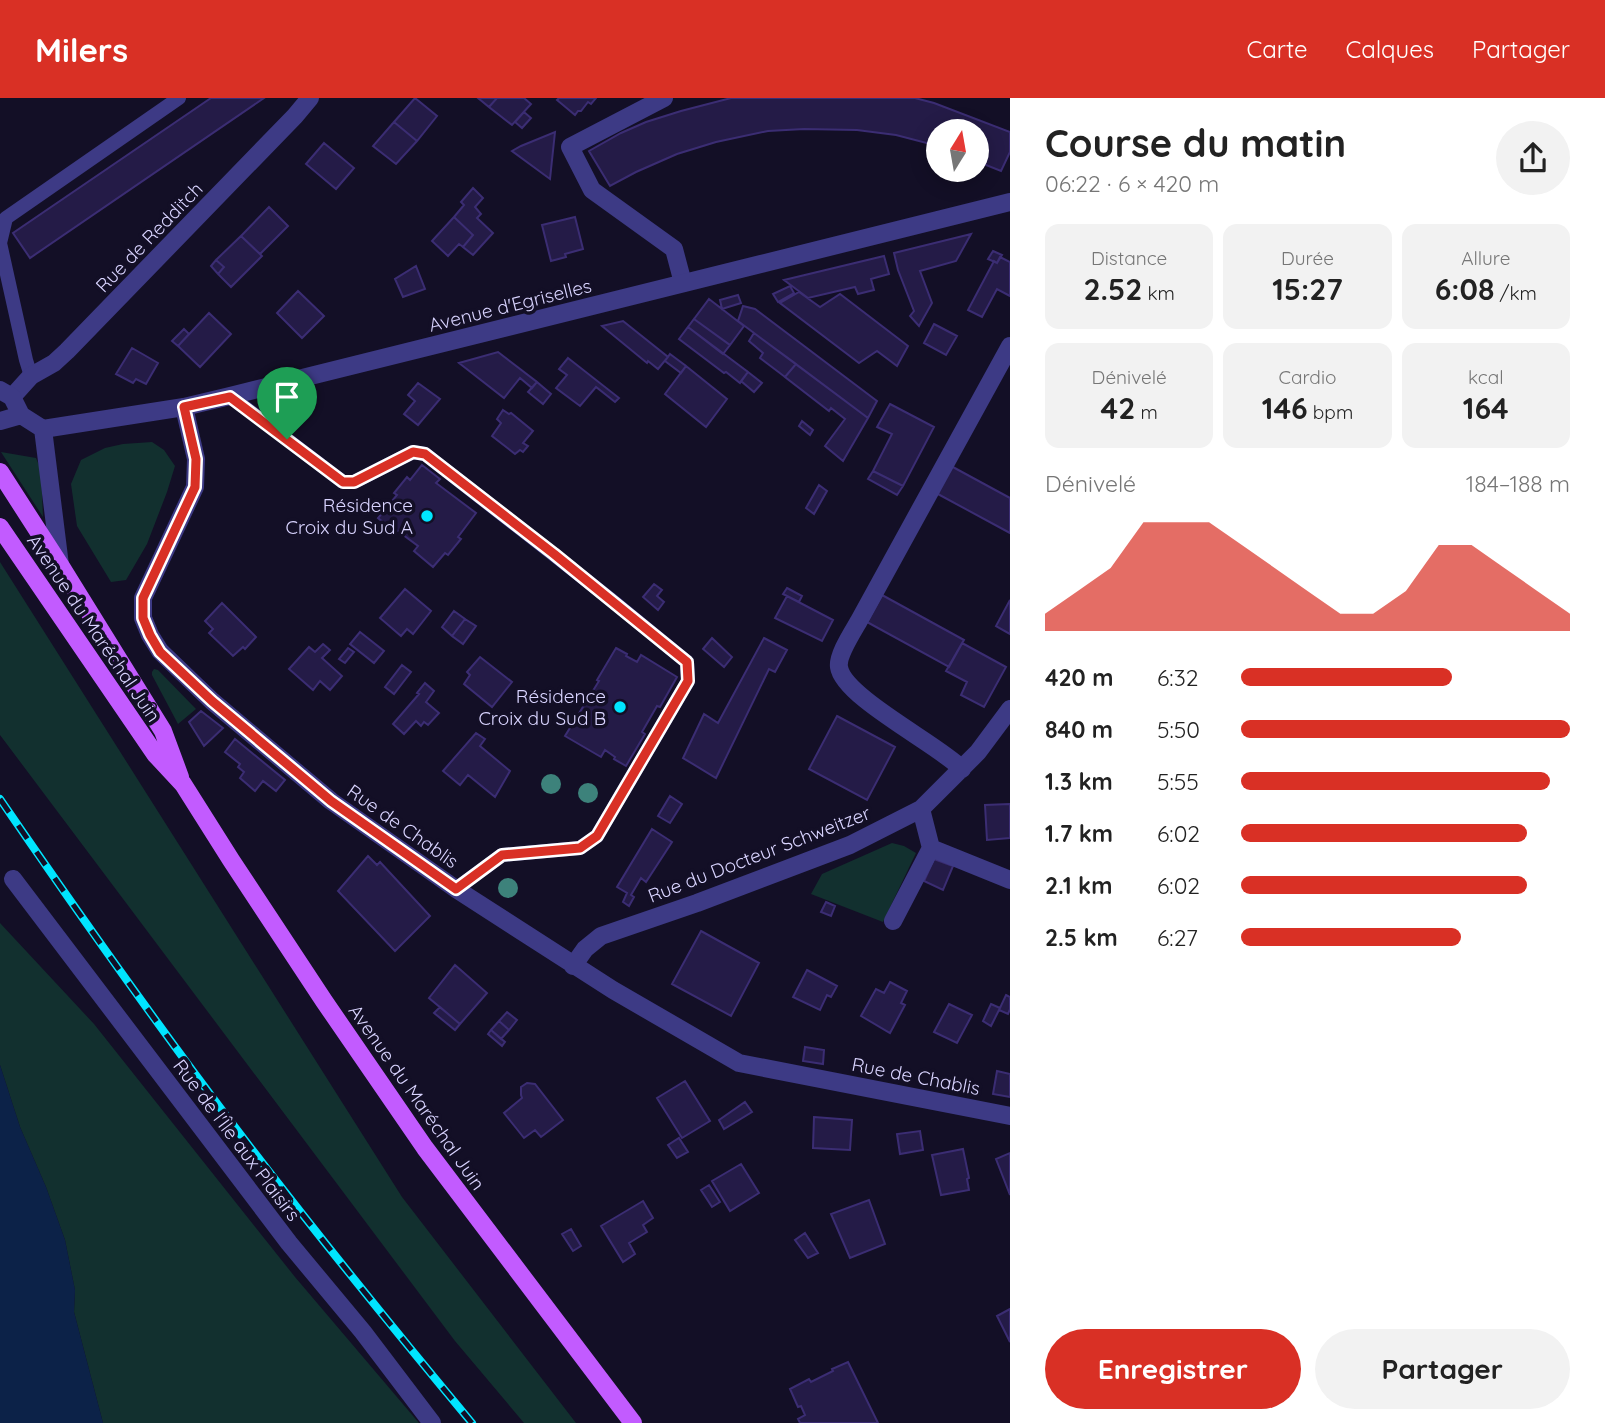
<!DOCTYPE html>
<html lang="fr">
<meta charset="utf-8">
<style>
:root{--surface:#fff;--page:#f2f2f2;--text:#222;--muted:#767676;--accent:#d93025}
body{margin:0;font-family:Quicksand,sans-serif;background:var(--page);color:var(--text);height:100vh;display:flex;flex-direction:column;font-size:26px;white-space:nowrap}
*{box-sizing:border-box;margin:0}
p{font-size:23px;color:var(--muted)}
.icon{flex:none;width:38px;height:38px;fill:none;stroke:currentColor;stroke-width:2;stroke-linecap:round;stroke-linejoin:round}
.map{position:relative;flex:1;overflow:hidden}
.sheet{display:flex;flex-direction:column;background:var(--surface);width:595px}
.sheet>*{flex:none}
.needle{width:46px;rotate:11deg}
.fabs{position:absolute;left:926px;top:21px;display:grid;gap:14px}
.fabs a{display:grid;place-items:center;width:63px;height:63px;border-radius:50%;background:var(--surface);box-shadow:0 4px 18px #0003;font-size:35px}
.pin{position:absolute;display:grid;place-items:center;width:60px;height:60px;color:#fff;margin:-72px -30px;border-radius:50% 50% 50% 0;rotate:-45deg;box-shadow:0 0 7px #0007}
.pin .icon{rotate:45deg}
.round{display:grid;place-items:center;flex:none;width:74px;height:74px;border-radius:37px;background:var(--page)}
.summary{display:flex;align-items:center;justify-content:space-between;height:119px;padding:0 35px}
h1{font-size:38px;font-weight:700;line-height:52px}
.metrics{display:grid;grid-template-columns:repeat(3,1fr);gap:10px;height:119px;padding:7px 35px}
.metrics div{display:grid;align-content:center;border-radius:14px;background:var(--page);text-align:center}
.metrics b{font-size:30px;font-weight:700}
.metrics small{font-size:19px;font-weight:400}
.metrics p{font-size:19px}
.chart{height:196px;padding:14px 35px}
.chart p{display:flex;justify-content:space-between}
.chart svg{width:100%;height:126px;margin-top:7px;fill:var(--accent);opacity:.7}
.primary-button{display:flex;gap:14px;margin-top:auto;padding:14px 35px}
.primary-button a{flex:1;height:80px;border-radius:42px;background:var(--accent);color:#fff;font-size:28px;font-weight:700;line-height:80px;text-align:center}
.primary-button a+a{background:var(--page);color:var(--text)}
ul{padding:0 35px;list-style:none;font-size:23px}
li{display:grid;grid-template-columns:112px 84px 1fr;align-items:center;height:52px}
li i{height:18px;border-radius:9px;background:var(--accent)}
header{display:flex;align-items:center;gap:42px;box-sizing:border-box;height:98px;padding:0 35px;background:var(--accent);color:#fff}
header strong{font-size:33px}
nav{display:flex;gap:38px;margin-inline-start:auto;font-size:24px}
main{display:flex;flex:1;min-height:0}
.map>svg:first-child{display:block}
.green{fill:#12302f}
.water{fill:#0c2248}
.building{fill:#241b47;stroke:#3b2d73;stroke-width:2}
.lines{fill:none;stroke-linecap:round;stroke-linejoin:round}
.service{stroke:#3d3a85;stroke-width:14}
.minor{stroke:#3d3a85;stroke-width:18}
.tertiary{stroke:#3d3a85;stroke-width:18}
.primary{stroke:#c25bff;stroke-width:18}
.rail-casing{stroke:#00e5ff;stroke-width:8}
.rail{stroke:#130f26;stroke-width:5;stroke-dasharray:16;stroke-linecap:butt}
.tree{fill:#3d827b}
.route-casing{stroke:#fff;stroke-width:14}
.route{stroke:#d93025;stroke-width:9}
.poi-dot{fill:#00e5ff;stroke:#130f26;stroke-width:2.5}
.labels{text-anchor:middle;stroke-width:7;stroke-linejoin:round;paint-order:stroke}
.street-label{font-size:19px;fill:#d9d4ff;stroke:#130f26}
.poi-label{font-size:19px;fill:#d9d4ff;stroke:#130f26;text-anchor:end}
</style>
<header>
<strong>Milers</strong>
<nav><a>Carte</a><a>Calques</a><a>Partager</a></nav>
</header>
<main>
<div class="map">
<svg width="1010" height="1325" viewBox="0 0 1010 1325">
<rect width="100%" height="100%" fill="#130f26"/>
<path class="green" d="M152 344 164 352 175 368 167 394 147 446 126 482 111 484 77 428 71 386 81 362 105 350 123 346Z
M1 354 36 360 41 372 43 419Z
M0 464 402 1099 576 1325H524L455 1243 0 637Z
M154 571 158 572 196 611 178 626 152 577V574Z
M892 745 904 748 916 755 883 824 811 796 822 776Z
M0 825 94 926 295 1179 419 1325H103L74 1214 75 1192 65 1142 46 1089 20 1029 0 967Z"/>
<path class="water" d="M0 967 20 1029 46 1089 65 1142 75 1192 74 1214 103 1325H0Z"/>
<path class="building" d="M211 0H264L30 160 13 135Z
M415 0 437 18 417 43 394 24Z
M478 0H497L489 9Z
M497 0H524L531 6 512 27 489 9Z
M559 0H596L591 6 588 4 581 13H578L575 17 557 2Z
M731 0H915L934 5 1010 34V54L1001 73 976 63V33H938V48L896 37 857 32 804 31 768 33 716 44 677 56 636 74 610 88 589 53 621 35 646 24 681 13Z
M524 14 531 20 522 30 515 24Z
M394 24 417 43 396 66 373 48Z
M555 34 550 81 512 53 521 48Z
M324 45 354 70 336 91 306 66Z
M473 90 483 100 475 109 481 116 477 120 493 135 473 157 463 149 473 137 454 119 464 107 461 104Z
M269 109 288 128 260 156 241 138Z
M454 119 473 137 463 149 459 146 448 158 432 143Z
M575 119 583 151 565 156 566 159 551 163 542 127Z
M971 136 956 163 920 173 932 205 919 228 910 218 914 213 898 172 894 155Z
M241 138 262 158 231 189 218 176 224 169 216 162Z
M993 153 1002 157 997 165 988 161Z
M884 158 889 176 871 181 874 192 858 196 855 189 808 200 784 182Z
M1000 159 1010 164V198L997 191 982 219 968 212 994 163 997 165Z
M216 162 224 169 218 176 211 168Z
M416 168 425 191 403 199 395 181Z
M790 188 794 195 778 204 773 196Z
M298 193 324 218 302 240 277 215Z
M799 194 820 209 840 196 908 248 897 268 877 253 859 265 780 205Z
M738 197 741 205 722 211 720 202Z
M709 201 744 228 730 247 694 221Z
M743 208 755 211 877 303 868 320 738 223Z
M209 215 231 236 200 269 178 248Z
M694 221 730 247 723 256 688 229Z
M623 223 668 259 658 271 648 263 647 265 602 228Z
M934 226 957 238 946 257 924 245Z
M688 229 748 274 740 285 726 274 724 275 679 241Z
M184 231 189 236 178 248 172 243Z
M754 235 796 266 785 279 760 260 763 255 749 243Z
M132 250 158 265 146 286 136 281 133 285 116 276Z
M498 254 537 284 532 290 520 280 504 300 459 265Z
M670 256 686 268 681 275 665 263Z
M568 260 619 300 615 304 596 289 580 308 556 290 567 277 559 271Z
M796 266 868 320 843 363 825 348 845 321 831 310 829 313 785 279Z
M686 268 727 301 706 329 665 296Z
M748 274 762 285 754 294 741 283Z
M537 284 551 296 543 306 528 294Z
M418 285 440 301 418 327 404 316 415 303 408 297Z
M890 306 934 329 903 388 873 373 892 336 877 329Z
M503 312 509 316 511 315 533 333 523 345 528 348 523 354 520 352 515 356 492 338 501 325 497 321Z
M802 323 813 332 810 337 799 328Z
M422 367 440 381 436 385 476 415 458 439 461 441 448 457 445 455 433 469 414 453 418 448 395 431 393 432 378 420 397 397 394 395 407 379 410 382Z
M951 368 1010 400V435L936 395Z
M873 373 903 388 897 397 868 381Z
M819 387 827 393 814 416 806 410Z
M654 486 662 492 657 498 664 504 658 512 643 499Z
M787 490 802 498 799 504 783 496Z
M405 491 431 513 413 536 407 531 401 538 380 520Z
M882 497 964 542 949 569 867 524Z
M787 498 833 522 822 543 775 520Z
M1010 502V536L996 528Z
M222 505 256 539 245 551 243 549 233 558 209 535 213 531 205 523Z
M454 513 465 521 452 538 442 529Z
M465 521 476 528 463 546 452 538Z
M360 534 384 553 374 565 350 546Z
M712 540 732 559 724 569 703 551Z
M764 540 787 552 775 574 769 571 716 680 683 660 704 616 718 625Z
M962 545 1006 569 984 609 961 597 967 584 946 573Z
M323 546 330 552 322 560 342 578 330 592 320 583 313 592 289 571 309 549 315 554Z
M348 550 354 554 345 565 339 561Z
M616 550 627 556 626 558 637 564 641 557 677 579 660 609 657 608 642 634 645 636 626 668 614 661 615 659 605 652 601 659 565 638 599 583 597 582Z
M480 559 512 584 492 609 464 586 470 577 467 574Z
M402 567 411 574 394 596 385 589Z
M425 585 434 593 426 604 439 615 428 627 424 624 421 628 416 623 404 636 393 626 419 596 417 595Z
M201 613 223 630 204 648 189 624Z
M837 618 895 649 867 702 809 671Z
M476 635 485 641 480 648 510 673 495 699 468 677 460 687 443 673Z
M235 641 285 682 276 693 263 683 255 693 240 680 244 674 238 669 240 666 225 654Z
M670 698 682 706 670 725 658 718Z
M1010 706V740L987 742 985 707Z
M652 731 672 744 646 784 641 780 631 797 634 799 629 808 623 804 627 795 617 789Z
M368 758 377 767 380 764 430 818 395 853 338 793Z
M934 761 953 768 943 792 924 783Z
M826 804 835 808 831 818 821 814Z
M701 833 759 865 731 918 672 886Z
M455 867 487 895 460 926 429 900Z
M807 872 837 888 831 899 827 897 820 912 793 899Z
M890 884 907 893 901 905 905 907 890 935 861 918 876 891 884 895Z
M1006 897 1010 899V911L1008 916 999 912Z
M949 906 972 917 957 945 934 934Z
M991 906 1000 910 991 928 983 923Z
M440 909 460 926 455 932 434 915Z
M507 914 517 922 509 932 499 923Z
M499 923 509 932 501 941 491 932Z
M491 932 505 944 502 948 488 936Z
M805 949 824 952 823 966 803 963Z
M997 973 1010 976V999L993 996Z
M685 983 710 1023 682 1040 657 1000Z
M527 985 535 986 563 1022 541 1039 535 1032 524 1040 504 1015 522 1000 521 997V989Z
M745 1004 752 1014 724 1031 719 1022Z
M814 1019 852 1022 850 1052 813 1050Z
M920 1033 923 1052 900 1056 897 1036Z
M679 1040 688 1054 677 1060 668 1047Z
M963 1051 969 1080 967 1081 969 1092 941 1097 932 1057Z
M1010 1055V1097L996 1061Z
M741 1066 759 1095 730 1113 712 1083Z
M709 1087 720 1104 712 1109 701 1092Z
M869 1102 885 1146 850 1160 831 1116Z
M643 1103 653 1120 643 1127 647 1134 629 1145 635 1156 623 1164 601 1128Z
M571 1131 581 1148 573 1153 562 1136Z
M805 1135 818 1155 808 1160 795 1142Z
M1010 1211V1244L997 1218Z
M848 1264 878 1325H800L798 1321 805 1317 801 1308 798 1309 790 1291 809 1281 811 1284 833 1273 832 1271Z"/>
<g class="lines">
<path class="service" d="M31 278 26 262 0 145 6 120 179 0
M230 298 343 384H354L413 354 425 356 609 500 687 564 688 583 597 738 580 750 502 757 456 791"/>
<path class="minor" d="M664 0 570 49 592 92 674 151 683 185
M12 299 31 278 54 265 67 253 295 18 310 0
M184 309 196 361 195 389 143 500V520L150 537 160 553 212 603 331 703 456 791 613 892 739 965 1010 1018
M962 671C939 647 843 599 839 569 837 557 854 532 860 521L1010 248
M931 750 1010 782
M13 781 289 1145 363 1234 432 1325
M893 823 931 750 921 711
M573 868 585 851 601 838 697 805 850 747 921 711 978 654 1010 611"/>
<path class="tertiary" d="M0 292 12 299 21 317 43 331 184 309 230 298 1010 104
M0 323 21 317
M43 331 60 467"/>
<path class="primary" d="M0 374 60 467 163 633 180 679
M0 429 155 656 183 686 231 762 324 903 425 1050 633 1325"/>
<defs>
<path id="rail" d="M0 701C76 812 153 921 234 1028 311 1129 391 1228 472 1325"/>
</defs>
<use href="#rail" class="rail-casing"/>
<use href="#rail" class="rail"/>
</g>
<g class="tree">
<circle cx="551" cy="686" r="10"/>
<circle cx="588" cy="695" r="10"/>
<circle cx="508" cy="790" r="10"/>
</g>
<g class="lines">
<defs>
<path id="route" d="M230 299 343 384H354L413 354 425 356 554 456 687 564 688 583 597 738 580 750 502 757 456 791 331 703 212 603 160 554 150 537 143 520V500L195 389 196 361 184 309Z"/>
</defs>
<use href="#route" class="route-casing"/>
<use href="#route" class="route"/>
</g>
<g class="poi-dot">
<circle cx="427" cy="418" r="7"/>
<circle cx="620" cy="609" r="7"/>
</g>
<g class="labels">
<g class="street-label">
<text transform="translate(149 139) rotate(-46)" y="7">Rue de Redditch</text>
<text transform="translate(510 207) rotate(-14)" y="7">Avenue d'Egriselles</text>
<text transform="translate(94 530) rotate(56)" y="7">Avenue du Maréchal Juin</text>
<text transform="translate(403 728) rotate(35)" y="7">Rue de Chablis</text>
<text transform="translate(759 756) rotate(-21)" y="7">Rue du Docteur Schweitzer</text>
<text transform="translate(916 978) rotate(11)" y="7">Rue de Chablis</text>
<text transform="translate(417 999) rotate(55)" y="7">Avenue du Maréchal Juin</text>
<text transform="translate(237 1042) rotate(53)" y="7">Rue de l'Île aux Plaisirs</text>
</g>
<g class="poi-label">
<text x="413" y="414">Résidence<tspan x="413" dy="22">Croix du Sud A</tspan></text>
<text x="606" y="605">Résidence<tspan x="606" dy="22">Croix du Sud B</tspan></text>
</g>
</g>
</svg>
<div class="fabs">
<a><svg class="needle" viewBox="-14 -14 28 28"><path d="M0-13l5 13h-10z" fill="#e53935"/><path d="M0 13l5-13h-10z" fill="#767676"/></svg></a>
</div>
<div class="pin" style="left:287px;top:341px;background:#1e9e55"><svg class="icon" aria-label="arrive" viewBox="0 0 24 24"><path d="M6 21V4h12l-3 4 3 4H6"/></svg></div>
</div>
<section class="sheet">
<div class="summary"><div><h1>Course du matin</h1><p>06:22 · 6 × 420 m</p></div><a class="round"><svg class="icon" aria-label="share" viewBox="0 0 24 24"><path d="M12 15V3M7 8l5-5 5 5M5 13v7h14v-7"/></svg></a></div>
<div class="metrics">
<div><p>Distance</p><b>2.52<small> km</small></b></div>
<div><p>Durée</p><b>15:27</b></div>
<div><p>Allure</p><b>6:08<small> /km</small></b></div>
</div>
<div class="metrics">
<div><p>Dénivelé</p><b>42<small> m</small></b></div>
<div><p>Cardio</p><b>146<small> bpm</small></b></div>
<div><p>kcal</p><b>164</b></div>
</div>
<div class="chart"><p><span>Dénivelé</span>184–188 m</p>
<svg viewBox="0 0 160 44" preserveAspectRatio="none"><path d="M0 44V38L10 30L20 22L30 6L40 6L50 6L60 14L70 22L80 30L90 38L100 38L110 30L120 14L130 14L140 22L150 30L160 38V44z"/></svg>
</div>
<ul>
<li><b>420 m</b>6:32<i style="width:64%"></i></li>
<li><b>840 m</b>5:50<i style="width:100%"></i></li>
<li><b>1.3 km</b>5:55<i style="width:94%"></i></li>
<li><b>1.7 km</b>6:02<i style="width:87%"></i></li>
<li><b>2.1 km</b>6:02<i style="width:87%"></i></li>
<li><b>2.5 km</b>6:27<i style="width:67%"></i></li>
</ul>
<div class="primary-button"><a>Enregistrer</a><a>Partager</a></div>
</section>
</main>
